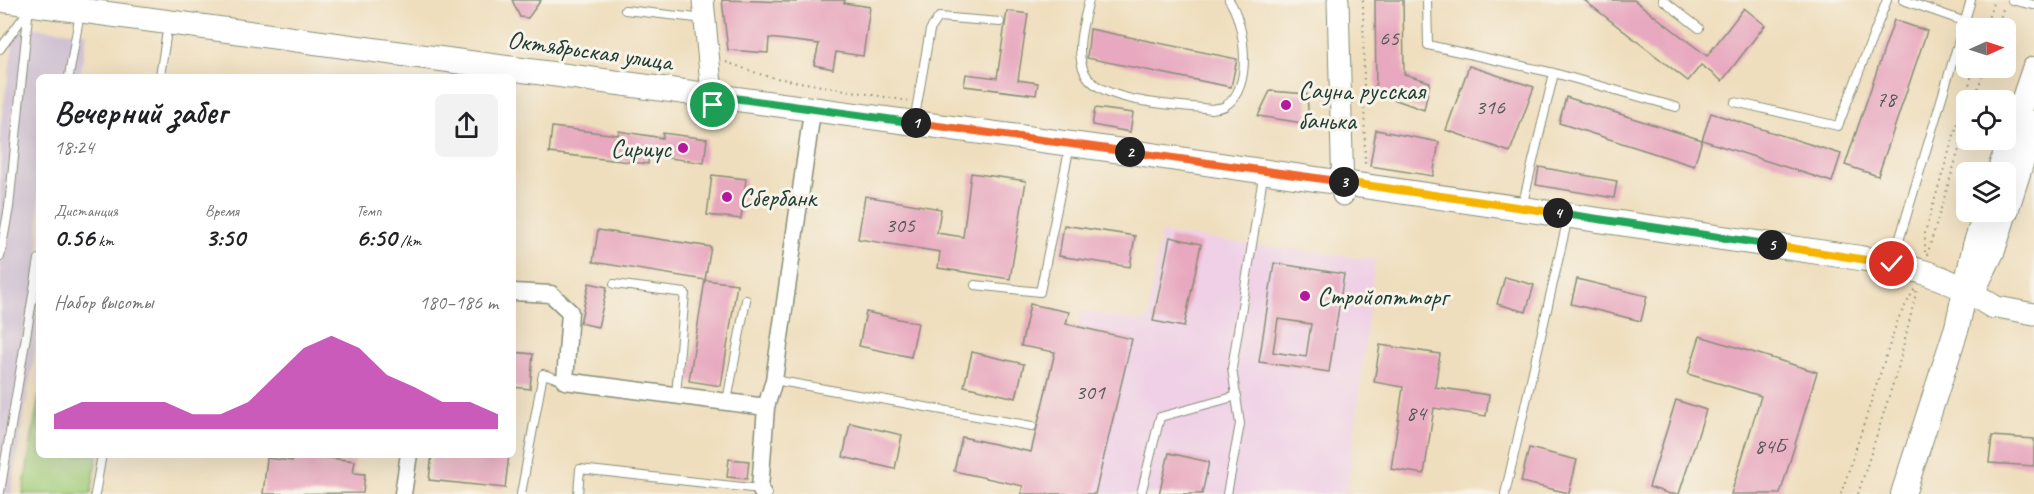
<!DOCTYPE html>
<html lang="ru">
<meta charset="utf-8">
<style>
:root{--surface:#fff;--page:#f2f2f2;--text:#202124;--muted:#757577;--accent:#b5179e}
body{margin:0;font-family:Caveat,sans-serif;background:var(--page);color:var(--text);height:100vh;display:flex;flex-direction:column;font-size:22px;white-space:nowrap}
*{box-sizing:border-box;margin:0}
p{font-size:20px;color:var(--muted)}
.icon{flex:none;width:33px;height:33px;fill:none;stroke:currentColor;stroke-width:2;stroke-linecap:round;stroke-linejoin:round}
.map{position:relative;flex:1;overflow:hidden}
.details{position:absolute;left:36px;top:74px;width:480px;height:384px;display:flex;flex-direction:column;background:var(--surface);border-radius:9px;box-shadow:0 6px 24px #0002}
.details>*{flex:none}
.needle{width:39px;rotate:87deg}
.buttons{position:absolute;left:1956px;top:18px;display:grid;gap:12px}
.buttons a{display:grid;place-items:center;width:60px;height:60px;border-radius:9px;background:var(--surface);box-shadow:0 6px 24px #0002;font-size:30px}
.pin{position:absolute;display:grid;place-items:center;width:51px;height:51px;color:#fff;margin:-26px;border:3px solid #fff;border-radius:50%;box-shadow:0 2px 6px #0007}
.km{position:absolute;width:30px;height:30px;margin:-15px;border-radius:50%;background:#222;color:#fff;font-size:16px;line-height:30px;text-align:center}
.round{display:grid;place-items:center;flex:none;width:63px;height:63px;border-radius:9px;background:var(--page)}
.overview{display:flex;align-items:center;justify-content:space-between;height:102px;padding:0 18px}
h1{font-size:33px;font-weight:700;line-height:45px}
.figures{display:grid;grid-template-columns:repeat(3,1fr);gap:9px;height:102px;padding:6px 18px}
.figures div{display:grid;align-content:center}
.figures b{font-size:26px;font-weight:700}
.figures small{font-size:16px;font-weight:400}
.figures p{font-size:16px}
.chart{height:168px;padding:12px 18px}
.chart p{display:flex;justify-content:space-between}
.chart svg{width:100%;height:108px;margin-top:6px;fill:var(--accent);opacity:.7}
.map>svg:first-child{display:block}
.built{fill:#efd0e6}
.industrial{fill:#cdbed2}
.green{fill:#a3ce7a;stroke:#618657;stroke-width:1.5}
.building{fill:#e8a8bf;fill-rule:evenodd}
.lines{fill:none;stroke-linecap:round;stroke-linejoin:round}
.service-casing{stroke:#878e78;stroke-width:10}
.minor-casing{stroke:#878e78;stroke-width:19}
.tertiary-casing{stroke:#878e78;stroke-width:23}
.secondary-casing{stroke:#878e78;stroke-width:26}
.path{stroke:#878e78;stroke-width:2;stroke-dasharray:1.5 4.5;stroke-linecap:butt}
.service{stroke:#fff;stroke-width:8}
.minor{stroke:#fff;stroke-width:16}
.tertiary{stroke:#fff;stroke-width:21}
.secondary{stroke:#fff;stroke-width:24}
.split-1-casing{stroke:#fff;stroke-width:12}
.split-2-casing{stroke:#fff;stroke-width:12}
.split-3-casing{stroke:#fff;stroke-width:12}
.split-4-casing{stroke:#fff;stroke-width:12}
.split-5-casing{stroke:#fff;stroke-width:12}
.split-6-casing{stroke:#fff;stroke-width:12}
.split-1{stroke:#22a559;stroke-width:8}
.split-2{stroke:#f0652b;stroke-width:8}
.split-3{stroke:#f0652b;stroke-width:8}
.split-4{stroke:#f5b400;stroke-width:8}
.split-5{stroke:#22a559;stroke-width:8}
.split-6{stroke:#f5b400;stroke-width:8}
.poi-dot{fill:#b5179e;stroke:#f7f3e8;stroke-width:2}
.labels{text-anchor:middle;stroke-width:6;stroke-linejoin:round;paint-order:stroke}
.number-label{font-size:22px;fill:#515857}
.street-label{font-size:26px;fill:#1f3d34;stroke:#f7f3e8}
.poi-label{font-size:26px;fill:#1f3d34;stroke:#f7f3e8;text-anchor:start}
</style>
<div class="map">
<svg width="2034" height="494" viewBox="0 0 2034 494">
<rect width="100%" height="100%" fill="#f7f3e8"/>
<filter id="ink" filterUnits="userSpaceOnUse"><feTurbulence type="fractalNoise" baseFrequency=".0167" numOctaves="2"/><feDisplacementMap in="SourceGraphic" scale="12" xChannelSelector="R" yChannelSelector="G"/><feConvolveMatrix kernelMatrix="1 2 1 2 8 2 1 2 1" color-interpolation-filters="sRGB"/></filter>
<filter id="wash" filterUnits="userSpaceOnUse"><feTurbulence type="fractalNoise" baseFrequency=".008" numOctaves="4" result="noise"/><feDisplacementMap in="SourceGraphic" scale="24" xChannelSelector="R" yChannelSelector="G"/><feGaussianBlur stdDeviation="1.35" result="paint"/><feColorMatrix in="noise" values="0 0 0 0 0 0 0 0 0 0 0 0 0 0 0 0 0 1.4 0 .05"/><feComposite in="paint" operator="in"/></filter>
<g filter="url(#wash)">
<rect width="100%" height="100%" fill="#efdebd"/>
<path class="built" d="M1161 233 1375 260 1347 494H1030L1081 311 1147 322Z"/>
<path class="industrial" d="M16 26 87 33 80 76H39V326L11 494H0V129Z"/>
<path class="green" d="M39 396V454L97 455 91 494H23Z"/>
<g id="blocks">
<path class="building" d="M512 0H541L528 18 520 17Z
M722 0 796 2V0H845L844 3 870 7 863 56 836 52 833 69 814 65 819 44 769 38 768 53 728 50Z
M1375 0H1403L1404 74 1430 82 1424 110 1376 93Z
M1584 0H1634L1707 56 1744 8 1765 25 1722 81 1701 65 1688 81Z
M1007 11 1028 14 1018 80 1038 83 1036 95 964 86 966 74 997 78Z
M1894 20 1927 31 1878 176 1845 165Z
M1090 29 1237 59 1231 87 1087 58Z
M1469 66 1534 87 1510 152 1446 130Z
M1270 91 1307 94 1309 124 1258 116Z
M1566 97 1702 140 1694 166 1559 123Z
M1095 108 1133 113 1130 132 1092 125Z
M1711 113 1841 154 1832 182 1702 140Z
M552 127 618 135 619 131 663 138V133L707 139 704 163 649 155 648 164 549 153Z
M1376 130 1439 142 1433 176 1370 166Z
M1539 167 1617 181 1614 198 1536 185Z
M971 173 1026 181 1010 279 938 268 940 252 858 239 865 196 941 209 937 233 963 237Z
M712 175 746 179 741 219 707 215Z
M1064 225 1135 236 1130 267 1059 256Z
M598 230 711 247 705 280 593 262Z
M1170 237 1201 244 1184 327 1153 321Z
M1274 263 1344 274 1329 372 1259 362ZM1278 319 1311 324 1306 357 1273 352Z
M1505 277 1534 285 1526 312 1497 304Z
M1577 279 1647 296 1641 321 1571 304Z
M705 280 737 284 721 386 689 381Z
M589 283 607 287 598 327 580 323Z
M1030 304 1069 312 1066 324 1132 339 1095 494H1021L1023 486 954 471 962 437 1031 452 1055 352 1021 346Z
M866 312 918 323 911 357 859 346Z
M1700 336 1817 372 1780 494H1731L1761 396 1688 374Z
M1380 345 1440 354 1435 387 1489 395 1486 416 1434 408 1424 474 1391 469 1403 387 1374 382Z
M513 352 533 354 530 389 513 387Z
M972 352 1024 364 1016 398 964 386Z
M1676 400 1706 410 1679 494H1670L1649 487Z
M850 423 902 435 895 469 843 457Z
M1992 436 2034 439V466L1989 463Z
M1529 448 1577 460 1569 493 1521 482Z
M1169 453 1209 462 1202 494H1159Z
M293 454 355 461 353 473 365 474 363 493 263 494 267 458 292 461Z
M432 454H509L505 488 429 480Z
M729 459 749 461 747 479 727 477Z"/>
</g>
</g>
<g filter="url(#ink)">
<use href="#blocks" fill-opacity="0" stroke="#878e78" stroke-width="1.5"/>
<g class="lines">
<defs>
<path id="service" d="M1089 0C1084 21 1074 52 1085 73 1100 104 1180 105 1211 109 1215 108 1222 108 1225 106 1254 89 1245 23 1229 0
M1427 0 1428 45 1554 73 1522 207
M1663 0 1699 28
M1903 0 1963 21
M2012 0 2034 5
M625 10 705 19
M0 49 28 11
M1554 73 1676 107
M69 76 79 18
M160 76 167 31
M1735 102 1838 126 1887 0
M914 122 930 30 939 17 1000 22
M0 257 9 207 29 6
M1893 261 1971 0
M614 284 685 293 676 395
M975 285 1040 292 1068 155
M774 380 1032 426
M727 401 746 300
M0 492 39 259
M95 494 102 454
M521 494 543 374 565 381
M578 494 580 469 760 489
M1141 494 1160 417 1237 396
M1227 494 1240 424 1232 368 1262 183
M1505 494 1566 226"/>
<path id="minor" d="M513 292 551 294 570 312 565 381 766 407
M403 494 409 454
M763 494 760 489 766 407 774 380 811 119"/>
<path id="tertiary" d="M703 0 713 105
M1338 0 1343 195
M1992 306 2034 314"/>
<path id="secondary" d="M4 0 1137 153 1860 258C1915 268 1944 274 1992 306
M1999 172 2034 69
M2006 211 2034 123
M1975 287 1993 250 2005 212
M1903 494 1957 327 1975 245 1986 212"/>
</defs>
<use href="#service" class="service-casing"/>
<use href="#minor" class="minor-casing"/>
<use href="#tertiary" class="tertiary-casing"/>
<use href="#secondary" class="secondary-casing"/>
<path class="path" d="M1363 0 1365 168
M1985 28 1994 0
M1997 28 2004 6
M726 62 765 76 908 101
M1974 100 1985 68
M1925 252V232L1974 68
M1927 255 1966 126
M1841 494 1898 319 1915 288
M1858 494 1898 368 1917 289"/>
<use href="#service" class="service"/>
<use href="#minor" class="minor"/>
<use href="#tertiary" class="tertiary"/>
<use href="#secondary" class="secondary"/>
</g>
</g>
<g class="lines" filter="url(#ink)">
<defs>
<path id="split-1" d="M713 105 712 95 916 123"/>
<path id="split-2" d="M916 123 1130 152"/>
<path id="split-3" d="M1130 152 1344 182"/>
<path id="split-4" d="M1344 182 1558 213"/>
<path id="split-5" d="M1558 213 1772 245"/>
<path id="split-6" d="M1772 245 1892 264"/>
</defs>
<use href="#split-1" class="split-1-casing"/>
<use href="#split-2" class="split-2-casing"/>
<use href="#split-3" class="split-3-casing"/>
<use href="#split-4" class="split-4-casing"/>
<use href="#split-5" class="split-5-casing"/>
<use href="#split-6" class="split-6-casing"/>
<use href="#split-1" class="split-1"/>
<use href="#split-2" class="split-2"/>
<use href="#split-3" class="split-3"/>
<use href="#split-4" class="split-4"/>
<use href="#split-5" class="split-5"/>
<use href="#split-6" class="split-6"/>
</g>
<g class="poi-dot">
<circle cx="1286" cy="105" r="6"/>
<circle cx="683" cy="148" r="6"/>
<circle cx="727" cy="197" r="6"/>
<circle cx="1305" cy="296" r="6"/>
</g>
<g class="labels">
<g class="number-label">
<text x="1389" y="45">65</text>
<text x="1886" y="106">78</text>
<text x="1490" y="114">316</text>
<text x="900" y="232">305</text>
<text x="1090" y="399">301</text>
<text x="1416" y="420">84</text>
<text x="1770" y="453">84Б</text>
</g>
<g class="street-label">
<text transform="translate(590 50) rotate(8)" y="9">Октябрьская улица</text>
</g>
<g class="poi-label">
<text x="1298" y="99">Сауна русская<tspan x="1298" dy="30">банька</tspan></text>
<text x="671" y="157" text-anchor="end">Сириус</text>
<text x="739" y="206">Сбербанк</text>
<text x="1317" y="305">Стройоптторг</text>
</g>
</g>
</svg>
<div class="buttons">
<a><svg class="needle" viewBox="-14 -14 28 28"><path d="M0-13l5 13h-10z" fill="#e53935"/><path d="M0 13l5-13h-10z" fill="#757577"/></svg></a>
<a><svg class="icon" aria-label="locate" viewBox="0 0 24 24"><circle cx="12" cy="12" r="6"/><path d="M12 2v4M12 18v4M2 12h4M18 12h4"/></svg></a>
<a><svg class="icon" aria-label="layers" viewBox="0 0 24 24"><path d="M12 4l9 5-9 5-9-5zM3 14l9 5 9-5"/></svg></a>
</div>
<div class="pin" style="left:713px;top:105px;background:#1e9e55"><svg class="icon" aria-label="arrive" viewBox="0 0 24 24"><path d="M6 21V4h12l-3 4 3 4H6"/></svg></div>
<div class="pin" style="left:1892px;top:264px;background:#d93025"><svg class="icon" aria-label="check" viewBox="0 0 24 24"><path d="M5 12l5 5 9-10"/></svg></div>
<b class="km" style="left:916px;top:123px">1</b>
<b class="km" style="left:1130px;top:152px">2</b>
<b class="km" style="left:1344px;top:182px">3</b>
<b class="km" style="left:1558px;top:213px">4</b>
<b class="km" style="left:1772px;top:245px">5</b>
<section class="details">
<div class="overview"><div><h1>Вечерний забег</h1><p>18:24</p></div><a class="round"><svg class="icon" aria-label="share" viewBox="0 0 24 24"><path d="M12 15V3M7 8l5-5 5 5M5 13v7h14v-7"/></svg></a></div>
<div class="figures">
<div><p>Дистанция</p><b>0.56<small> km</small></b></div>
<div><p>Время</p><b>3:50</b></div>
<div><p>Темп</p><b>6:50<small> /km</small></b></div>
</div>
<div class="chart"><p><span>Набор высоты</span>180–186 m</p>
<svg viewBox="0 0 160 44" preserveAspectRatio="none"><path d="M0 44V38L10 33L20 33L30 33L40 33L50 38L60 38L70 33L80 22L90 11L100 6L110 11L120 22L130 27L140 33L150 33L160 38V44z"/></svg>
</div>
</section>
</div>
